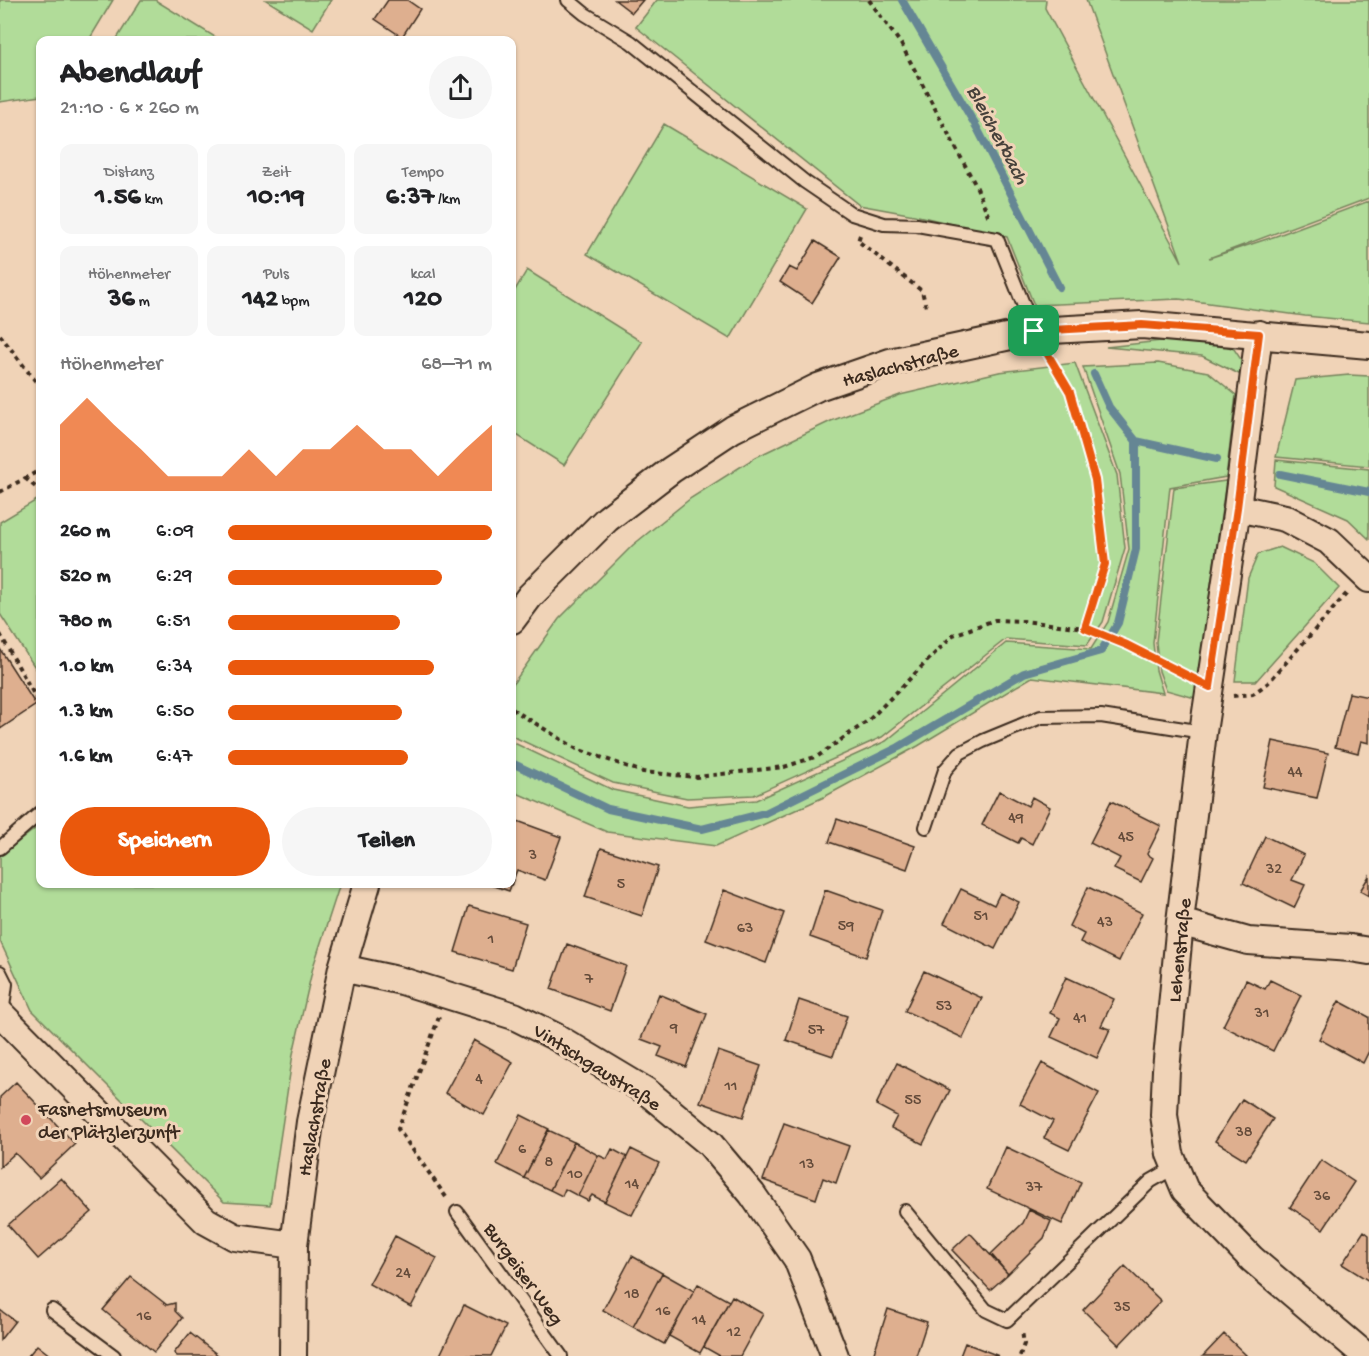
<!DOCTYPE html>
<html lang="de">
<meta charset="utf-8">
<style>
:root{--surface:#fff;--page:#f6f6f6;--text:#202124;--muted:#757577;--accent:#ea580c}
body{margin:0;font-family:"Gochi Hand",sans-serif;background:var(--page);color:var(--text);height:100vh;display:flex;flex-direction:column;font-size:22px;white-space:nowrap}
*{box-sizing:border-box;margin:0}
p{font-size:20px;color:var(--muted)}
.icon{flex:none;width:33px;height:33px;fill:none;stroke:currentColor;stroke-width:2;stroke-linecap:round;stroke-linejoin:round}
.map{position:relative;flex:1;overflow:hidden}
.sheet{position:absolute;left:36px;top:36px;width:480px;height:852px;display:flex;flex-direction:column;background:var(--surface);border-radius:12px;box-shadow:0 2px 4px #0004}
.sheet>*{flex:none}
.pin{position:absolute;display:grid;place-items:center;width:51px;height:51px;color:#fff;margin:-26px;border-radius:12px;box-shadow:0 3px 9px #0006}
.round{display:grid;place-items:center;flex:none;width:63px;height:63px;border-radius:32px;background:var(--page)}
.headline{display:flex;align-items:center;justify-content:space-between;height:102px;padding:0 24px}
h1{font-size:33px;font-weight:700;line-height:45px}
.metrics{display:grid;grid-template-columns:repeat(3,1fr);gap:9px;height:102px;padding:6px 24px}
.metrics div{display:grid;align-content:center;border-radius:12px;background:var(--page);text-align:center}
.metrics b{font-size:26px;font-weight:700}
.metrics small{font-size:16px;font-weight:400}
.metrics p{font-size:16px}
.chart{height:168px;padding:12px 24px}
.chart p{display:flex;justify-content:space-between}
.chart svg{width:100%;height:108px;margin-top:6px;fill:var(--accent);opacity:.7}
.button{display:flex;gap:12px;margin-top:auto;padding:12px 24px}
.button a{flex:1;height:69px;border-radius:36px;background:var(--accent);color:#fff;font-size:24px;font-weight:700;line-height:69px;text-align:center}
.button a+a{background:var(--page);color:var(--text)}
ul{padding:0 24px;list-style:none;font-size:20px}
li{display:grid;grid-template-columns:96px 72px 1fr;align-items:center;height:45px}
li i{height:15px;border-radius:8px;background:var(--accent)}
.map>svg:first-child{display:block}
.green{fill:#b1dc99;stroke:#76835c;stroke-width:1.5}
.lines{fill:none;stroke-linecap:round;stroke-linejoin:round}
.stream{stroke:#658694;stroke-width:8}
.building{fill:#deaf8f;stroke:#3b2a1e;stroke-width:1.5}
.service-casing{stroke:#3b2a1e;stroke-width:16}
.minor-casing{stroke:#3b2a1e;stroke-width:30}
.path{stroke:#3b2a1e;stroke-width:4;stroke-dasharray:4.5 4.5;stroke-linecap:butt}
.service{stroke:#f0d3b7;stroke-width:12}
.minor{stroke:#f0d3b7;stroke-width:26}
.route-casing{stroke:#fff;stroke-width:12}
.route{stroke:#ea580c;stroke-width:8}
.poi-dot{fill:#d1495b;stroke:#f0d3b7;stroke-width:2}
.labels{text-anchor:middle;stroke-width:6;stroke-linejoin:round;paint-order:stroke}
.number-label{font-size:16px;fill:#644b3a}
.street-label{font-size:20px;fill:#3b2a1e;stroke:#f0d3b7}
.poi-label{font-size:20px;fill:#3b2a1e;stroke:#f0d3b7;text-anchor:start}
.water-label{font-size:21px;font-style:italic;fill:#46413b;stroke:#f0d3b7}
</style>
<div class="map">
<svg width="1369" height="1356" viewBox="0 0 1369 1356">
<rect width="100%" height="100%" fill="#f0d3b7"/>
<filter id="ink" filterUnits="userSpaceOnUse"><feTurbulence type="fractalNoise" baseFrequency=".0167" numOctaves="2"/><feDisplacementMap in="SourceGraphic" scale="12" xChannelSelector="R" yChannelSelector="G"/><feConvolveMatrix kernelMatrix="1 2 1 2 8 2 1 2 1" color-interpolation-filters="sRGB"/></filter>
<g filter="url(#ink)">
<path class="green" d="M0 0H113L89 40H40V96L0 102Z
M141 0H155L220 40H116Z
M266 0H331L313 29Z
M657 0H1046L1045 8 1182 262 1086 0H1369V198L1209 258 1276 236 1369 201V322L1305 316 1179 299 1034 305 1007 237 914 215 859 205 636 27Z
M664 124 807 209 730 339 587 254Z
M527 270 642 342 564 465 512 432V295Z
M1179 339 1213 341 1234 349 1242 361 1241 375 1202 356 1106 347Z
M1075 363 1117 475 1125 548 1103 622 1087 645 1006 639 882 737 754 795 687 798 613 783 512 736V685L559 619 633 545 691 498 756 457 831 421 900 395 999 372Z
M1158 363 1208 372 1236 395 1226 477 1170 487 1153 643 1156 670 1163 693 1032 677 918 746 824 797 716 846 607 832 512 791V742L613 790 688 806 756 800 886 741 1006 643 1091 649 1108 622 1129 549 1120 474 1083 367Z
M1349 375 1369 376V466L1276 457 1295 380Z
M1276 460 1369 469V539L1348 519 1274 486Z
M1226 481 1195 698 1166 690 1159 671 1156 642 1174 488Z
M40 498V675L0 614V522Z
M1280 547 1314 563 1339 588 1256 681H1235L1248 578 1258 554Z
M40 825V884H340L313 967 293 1054 270 1205 224 1202 32 1010 0 941V856Z"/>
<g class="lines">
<path class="stream" d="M902 0 977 128 1059 287
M1094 374 1109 407 1136 441 1217 459
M1280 474 1369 492
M512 763 608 809 702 829 765 813 899 747 1024 673 1101 651 1118 623 1136 549V441"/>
</g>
<path class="building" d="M388 0H407L420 9 402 37 375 19Z
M615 0H643L632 13Z
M815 241 841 257 812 303 780 282 789 267 797 271Z
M0 649 36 705 0 729Z
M1349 693 1369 697V743L1361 741 1358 753 1335 747Z
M1273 741 1328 753 1317 798 1263 787Z
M999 791 1028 806 1032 797 1050 807 1032 844 1021 838 1018 843 982 825Z
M1111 801 1161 826 1147 854 1153 858 1141 882 1114 869 1120 858 1090 843Z
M512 819 561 837 545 880 517 870 509 891 489 884H512Z
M837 819 915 846 907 869 829 842Z
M1265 836 1304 855 1292 880 1305 885 1294 908 1243 883Z
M601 848 658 867 642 916 585 897Z
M1369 876V896L1360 891Z
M1088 887 1142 913 1119 961 1080 942 1084 934 1069 926Z
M961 889 994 905 1000 893 1019 902 995 949 944 923Z
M724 890 784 913 766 963 706 940Z
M825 890 882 910 866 957 810 937Z
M469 906 526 923 512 969 455 952Z
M567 944 626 966 610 1011 551 989Z
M924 971 982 998 963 1038 905 1011Z
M1066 977 1114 999 1101 1026 1110 1029 1097 1058 1051 1037 1060 1018 1050 1013Z
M1246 980 1265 989 1270 980 1301 995 1273 1051 1223 1026Z
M659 994 707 1014 686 1067 658 1056 662 1047 641 1039Z
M799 1000 847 1016 833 1056 786 1040Z
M1339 1001 1369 1017V1051L1363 1063 1319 1039Z
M474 1040 513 1062 484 1115 445 1093Z
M718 1051 761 1066 743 1117 700 1102Z
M897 1063 950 1090 923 1144 891 1128 897 1116 876 1105Z
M1042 1063 1099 1093 1069 1150 1044 1138 1053 1121 1020 1104Z
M16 1082 75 1144 39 1178 15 1153 0 1167V1097Z
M1242 1099 1273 1119 1246 1160 1215 1141Z
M521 1115 549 1129 524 1178 497 1164Z
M784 1123 849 1146 836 1183 823 1178 816 1199 763 1180Z
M548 1130 574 1142 550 1190 524 1178Z
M574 1142 598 1155 578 1196 565 1189 562 1196 550 1190Z
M1006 1147 1081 1182 1062 1224 987 1189Z
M612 1149 627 1157 605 1202 592 1195 588 1201 578 1196 598 1155 607 1159Z
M631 1149 659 1163 632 1215 605 1202Z
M1321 1160 1354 1182 1323 1229 1290 1207Z
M61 1178 92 1212 38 1259 8 1225Z
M1029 1210 1051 1221 1044 1238 1008 1274 991 1254 1023 1223Z
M1364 1231 1369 1235V1281L1342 1264Z
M970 1233 1008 1274 990 1290 952 1250Z
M395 1236 437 1258 411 1307 369 1284Z
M632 1256 662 1273 633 1327 603 1310Z
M1125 1266 1161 1301 1119 1345 1083 1310Z
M662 1273 694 1291 664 1344 633 1327Z
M131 1277 167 1305 175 1303V1311L182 1318 154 1352 103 1310Z
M698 1284 729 1301 700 1353 669 1336Z
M732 1296 763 1314 740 1356H720L704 1347Z
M464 1305 506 1326 491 1356 440 1355Z
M888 1309 927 1322 916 1356H873Z
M0 1310 15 1321 0 1340Z
M190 1333 219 1356H177L174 1353Z
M1224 1334 1247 1356H1203Z
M965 1343 999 1356H960Z
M37 1345 51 1356H28Z"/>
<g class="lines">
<defs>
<path id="service" d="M568 0 585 14 631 42 805 182 852 214 884 224 917 225 997 239 1034 331
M926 827 945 770 960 753 983 741 1041 717 1101 716 1203 732
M0 848 40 813
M0 972 6 984 2 1015
M905 1211 986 1310 1007 1320 1151 1181 1175 1167
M457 1212 561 1356
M52 1310 114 1356"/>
<path id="minor" d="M1259 334 1237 508 1203 732 1180 922 1166 1070 1164 1115 1170 1154 1185 1190 1252 1259 1366 1356
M1237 508 1285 518 1329 541 1369 579
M512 620 530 596 607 519 671 470 733 429 818 387 890 362 1034 331 1142 325 1369 345
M1180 922 1248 941 1351 948 1369 951
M342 968 402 981 514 1016 556 1037 646 1091 710 1144 752 1194 797 1259 835 1356
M0 1013 206 1221 235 1237 294 1245
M293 1356 294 1245 310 1122 342 968 367 884"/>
</defs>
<use href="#service" class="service-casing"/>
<use href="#minor" class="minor-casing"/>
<path class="path" d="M869 0 901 44 977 188 990 220
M860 235 858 241 922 291 926 307
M0 335 40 387
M1048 355 1070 392 1095 480 1105 564 1085 628
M25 478 40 491
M0 492 40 470
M0 634 40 705
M1233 696 1253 694 1268 683 1348 592
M512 709 577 749 643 772 696 777 784 767 818 756 869 720 953 635 995 620 1024 621 1085 628 1127 645 1188 676
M439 1017 398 1129 446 1197
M1020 1356 1024 1344 1022 1331"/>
<use href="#service" class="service"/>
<use href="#minor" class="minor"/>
</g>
</g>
<g class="lines" filter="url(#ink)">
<defs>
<path id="route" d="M1142 325 1259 334 1237 508 1210 687 1127 645 1085 628 1105 564 1095 480 1070 392 1034 331Z"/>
</defs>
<use href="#route" class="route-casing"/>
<use href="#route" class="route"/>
</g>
<circle class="poi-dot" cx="26" cy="1120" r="6"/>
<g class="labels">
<g class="number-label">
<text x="1295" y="776">44</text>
<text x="1016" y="822">49</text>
<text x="1126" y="841">45</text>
<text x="533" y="859">3</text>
<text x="1274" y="873">32</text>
<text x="621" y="888">5</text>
<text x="981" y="920">51</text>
<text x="1105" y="926">43</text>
<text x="846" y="930">59</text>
<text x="745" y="932">63</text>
<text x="491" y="943">1</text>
<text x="589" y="983">7</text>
<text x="944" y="1010">53</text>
<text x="1262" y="1017">31</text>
<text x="1080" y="1022">41</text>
<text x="674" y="1032">9</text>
<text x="816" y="1034">57</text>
<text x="479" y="1083">4</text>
<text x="731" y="1090">11</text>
<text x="913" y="1104">55</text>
<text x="1244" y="1136">38</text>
<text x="522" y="1153">6</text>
<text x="549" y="1166">8</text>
<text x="807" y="1168">13</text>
<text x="575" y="1178">10</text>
<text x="632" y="1188">14</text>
<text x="1034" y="1191">37</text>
<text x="1322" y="1200">36</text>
<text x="403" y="1277">24</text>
<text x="632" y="1298">18</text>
<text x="1122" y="1311">35</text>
<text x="663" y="1315">16</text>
<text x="144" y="1320">16</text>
<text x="699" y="1324">14</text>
<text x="734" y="1336">12</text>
</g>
<g class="street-label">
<text transform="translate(900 364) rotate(-15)" y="7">Haslachstraße</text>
<text transform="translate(1178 950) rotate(-84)" y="7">Lehenstraße</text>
<text transform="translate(598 1066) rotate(32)" y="7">Vintschgaustraße</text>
<text transform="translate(313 1117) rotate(-80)" y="7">Haslachstraße</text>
<text transform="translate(525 1273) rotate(54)" y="7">Burgeiser Weg</text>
</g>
<g class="poi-label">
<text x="38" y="1115">Fasnetsmuseum<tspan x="38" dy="23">der Plätzlerzunft</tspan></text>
</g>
<g class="water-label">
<text transform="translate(999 134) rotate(62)" y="7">Bleicherbach</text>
</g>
</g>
</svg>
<div class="pin" style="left:1034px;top:331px;background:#1e9e55"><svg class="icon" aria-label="arrive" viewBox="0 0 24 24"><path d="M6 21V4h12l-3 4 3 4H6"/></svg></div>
<section class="sheet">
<div class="headline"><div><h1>Abendlauf</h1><p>21:10 · 6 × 260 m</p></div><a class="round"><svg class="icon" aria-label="share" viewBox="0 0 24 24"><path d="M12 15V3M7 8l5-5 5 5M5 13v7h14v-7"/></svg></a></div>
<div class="metrics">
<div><p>Distanz</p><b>1.56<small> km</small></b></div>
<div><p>Zeit</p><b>10:19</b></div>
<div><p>Tempo</p><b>6:37<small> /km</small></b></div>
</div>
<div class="metrics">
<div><p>Höhenmeter</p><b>36<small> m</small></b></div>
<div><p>Puls</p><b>142<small> bpm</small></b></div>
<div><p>kcal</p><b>120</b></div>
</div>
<div class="chart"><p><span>Höhenmeter</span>68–71 m</p>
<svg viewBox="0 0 160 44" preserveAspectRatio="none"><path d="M0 44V17L10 6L20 17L30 27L40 38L50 38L60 38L70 27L80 38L90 27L100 27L110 17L120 27L130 27L140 38L150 27L160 17V44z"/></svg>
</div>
<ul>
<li><b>260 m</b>6:09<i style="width:100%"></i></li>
<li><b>520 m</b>6:29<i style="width:81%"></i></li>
<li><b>780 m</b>6:51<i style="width:65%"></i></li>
<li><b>1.0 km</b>6:34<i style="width:78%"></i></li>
<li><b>1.3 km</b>6:50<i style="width:66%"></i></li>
<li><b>1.6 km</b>6:47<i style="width:68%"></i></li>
</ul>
<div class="button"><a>Speichern</a><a>Teilen</a></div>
</section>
</div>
